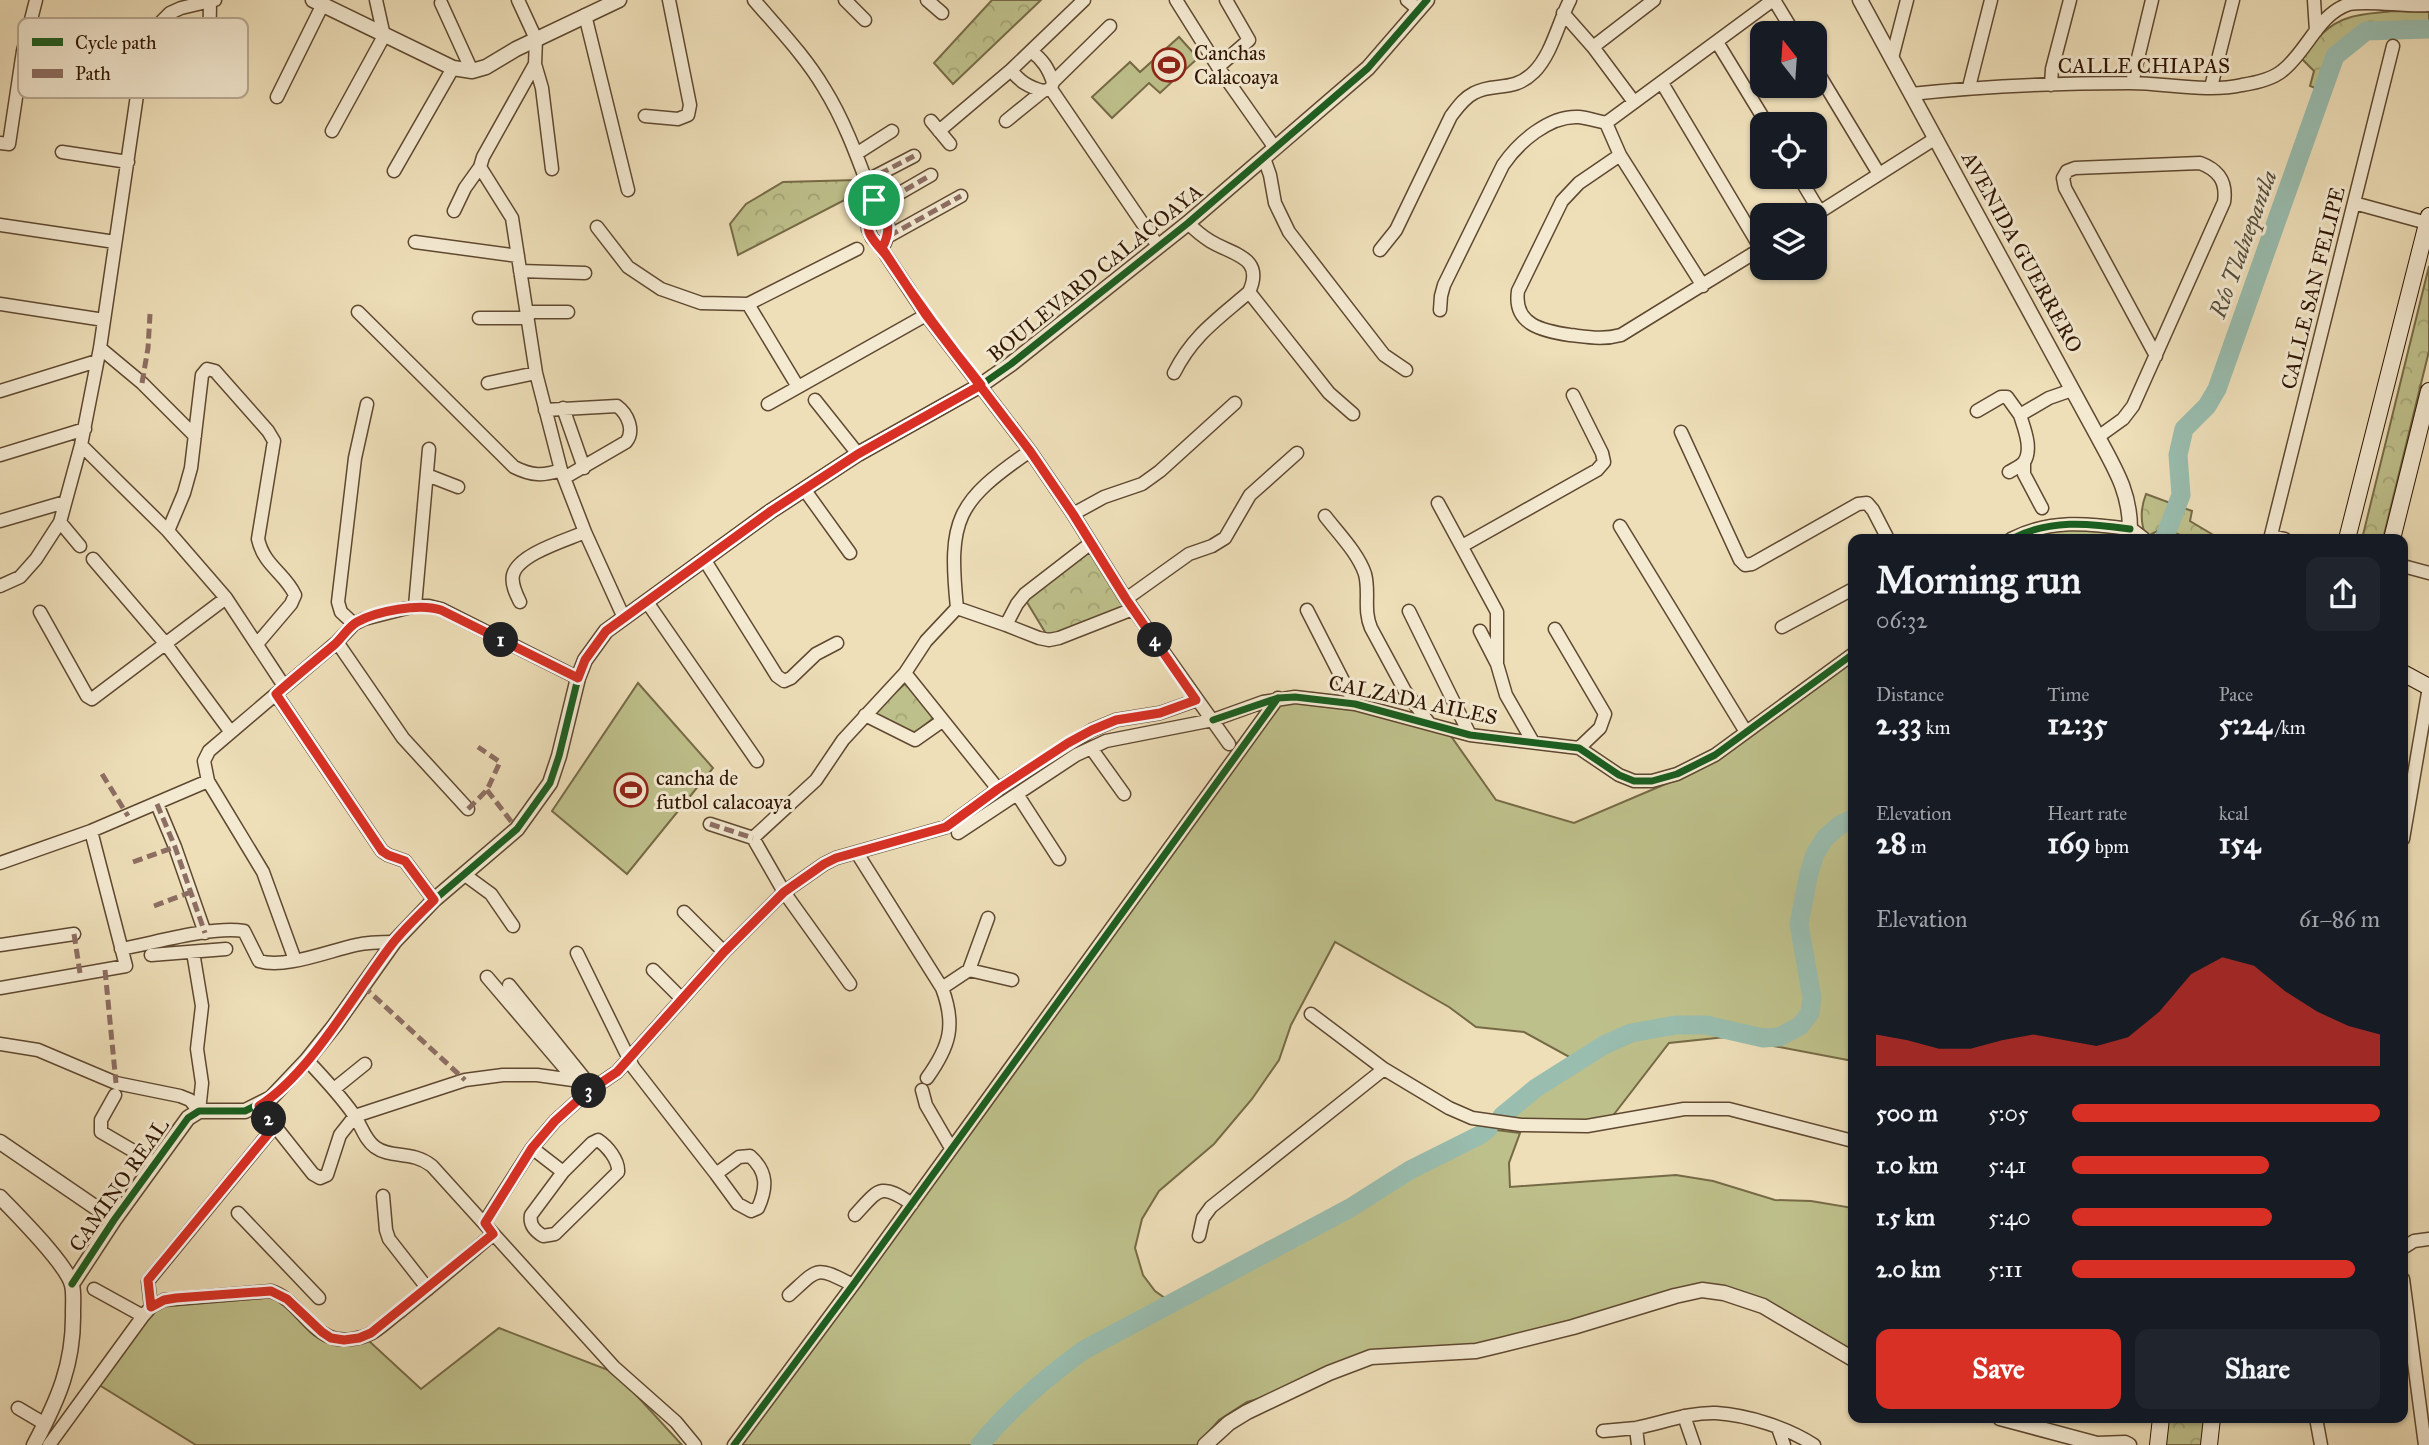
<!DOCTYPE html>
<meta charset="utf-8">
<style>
:root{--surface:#171b24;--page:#20242c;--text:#f1f3f6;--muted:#9ea1a6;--accent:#d93025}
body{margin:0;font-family:"IM FELL Great Primer",serif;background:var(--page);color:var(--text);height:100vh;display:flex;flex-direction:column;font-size:26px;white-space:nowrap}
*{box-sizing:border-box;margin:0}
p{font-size:23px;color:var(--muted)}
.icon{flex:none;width:38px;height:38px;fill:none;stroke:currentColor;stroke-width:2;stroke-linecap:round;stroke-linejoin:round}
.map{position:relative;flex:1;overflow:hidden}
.details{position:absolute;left:1848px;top:534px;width:560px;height:889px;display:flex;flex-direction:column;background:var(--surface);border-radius:14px;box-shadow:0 2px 5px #0004}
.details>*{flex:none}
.needle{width:46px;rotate:343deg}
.buttons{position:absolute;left:1750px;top:21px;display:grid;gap:14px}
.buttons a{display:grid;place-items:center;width:77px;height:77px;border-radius:14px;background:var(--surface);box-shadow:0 2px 5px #0004;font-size:35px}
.pin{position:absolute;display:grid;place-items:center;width:60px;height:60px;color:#fff;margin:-30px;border:4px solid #fff;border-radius:50%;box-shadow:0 2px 7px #0007}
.km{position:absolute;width:35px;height:35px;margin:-18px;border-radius:50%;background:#222;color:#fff;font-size:19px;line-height:35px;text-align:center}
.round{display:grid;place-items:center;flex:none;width:74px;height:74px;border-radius:14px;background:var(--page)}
.overview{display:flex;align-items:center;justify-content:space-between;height:119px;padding:0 28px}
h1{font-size:38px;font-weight:700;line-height:52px}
.figures{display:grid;grid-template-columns:repeat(3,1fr);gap:10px;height:119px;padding:7px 28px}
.figures div{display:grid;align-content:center}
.figures b{font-size:30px;font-weight:700}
.figures small{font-size:19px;font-weight:400}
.figures p{font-size:19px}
.chart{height:196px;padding:14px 28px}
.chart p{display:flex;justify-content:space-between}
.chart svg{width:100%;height:126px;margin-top:7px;fill:var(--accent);opacity:.7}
.cta{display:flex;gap:14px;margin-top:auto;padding:14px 28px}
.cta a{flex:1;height:80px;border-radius:14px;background:var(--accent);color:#fff;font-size:28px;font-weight:700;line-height:80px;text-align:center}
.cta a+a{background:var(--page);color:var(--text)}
ul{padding:0 28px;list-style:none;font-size:23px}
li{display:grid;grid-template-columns:112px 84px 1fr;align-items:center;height:52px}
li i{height:18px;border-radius:9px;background:var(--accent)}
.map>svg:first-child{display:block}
.green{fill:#bec08b;stroke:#766a46;stroke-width:2}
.forest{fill:url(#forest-crowns);stroke:#766a46;stroke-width:2}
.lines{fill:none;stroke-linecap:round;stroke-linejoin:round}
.river{stroke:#99bdaf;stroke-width:19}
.minor-casing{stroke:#5f4830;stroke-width:15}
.tertiary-casing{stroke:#5f4830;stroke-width:17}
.secondary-casing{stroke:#2f1502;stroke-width:18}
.minor{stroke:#f4ead2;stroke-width:12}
.tertiary{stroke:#f4ead2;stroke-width:14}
.secondary{stroke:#f4ead2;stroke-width:16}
.quiet{stroke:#8d6e63;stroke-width:5;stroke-dasharray:10 5;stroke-linecap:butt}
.cycleway-casing{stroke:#f4ead2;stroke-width:11}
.cycleway{stroke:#1b5e20;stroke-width:7}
.route-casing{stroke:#fff;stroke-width:14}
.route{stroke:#d93025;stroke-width:9}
.labels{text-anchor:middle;stroke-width:6;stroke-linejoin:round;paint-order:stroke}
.poi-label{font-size:21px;fill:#2f1502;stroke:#f4ead2;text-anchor:start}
.street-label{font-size:21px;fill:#2f1502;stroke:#f4ead2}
.water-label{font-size:23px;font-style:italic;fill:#54503f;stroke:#f4ead2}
.key{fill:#f4ead2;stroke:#b9aa94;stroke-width:2}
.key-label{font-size:19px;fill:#2f1502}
</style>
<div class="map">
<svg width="2429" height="1445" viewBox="0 0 2429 1445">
<defs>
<pattern id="forest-crowns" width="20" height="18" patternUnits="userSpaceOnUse" patternTransform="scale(1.75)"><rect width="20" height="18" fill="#bec08b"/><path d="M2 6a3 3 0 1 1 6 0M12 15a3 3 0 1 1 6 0" fill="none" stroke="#a4a476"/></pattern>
</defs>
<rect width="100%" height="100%" fill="#eedfb9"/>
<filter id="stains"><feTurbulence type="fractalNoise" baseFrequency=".00286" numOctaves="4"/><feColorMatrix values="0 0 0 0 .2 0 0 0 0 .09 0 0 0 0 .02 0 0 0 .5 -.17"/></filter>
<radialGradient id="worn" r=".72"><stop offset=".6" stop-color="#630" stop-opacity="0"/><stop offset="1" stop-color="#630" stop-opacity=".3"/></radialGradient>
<path class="green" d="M1179 37 1198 58 1160 93 1149 83 1112 118 1092 97 1130 62 1140 72Z
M2049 529 2133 532 2141 539H2024Z
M1853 656V1061L1726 1037 1669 1043 1608 1122 1493 1121 1534 1083 1575 1060 1524 1032 1476 1027 1449 1007 1335 942 1291 1025 1279 1060 1252 1099 1214 1144 1159 1191 1142 1219 1135 1248 1143 1275 1155 1291 1172 1303 1350 1208 1410 1170 1480 1135 1488 1129 1520 1133 1509 1163 1510 1187 1676 1175 1713 1181 1775 1200 1811 1201 1853 1208V1359L1763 1306 1702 1290 1501 1345 1394 1354 1291 1390 1247 1402 1219 1420 1197 1445H740L1279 700 1352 707 1448 732 1496 800 1574 823 1689 774Z
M638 683 713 768 627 874 552 811Z
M277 1297 343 1343 369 1341 421 1389 499 1328 616 1373 682 1445H196L96 1383 151 1307Z"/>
<path class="forest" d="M992 0H1041L953 84 934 63Z
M2393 11 2429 12V22C2357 26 2347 18 2315 88L2310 86 2314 71 2302 59C2310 43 2330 23 2348 18 2361 13 2379 13 2393 11Z
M857 180 862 191 738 255 730 224 746 204 783 182Z
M2429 266V351L2383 539H2362Z
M2146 494 2192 511 2190 521 2220 539H2190L2163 528 2146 537C2140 522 2140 509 2146 494Z
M1092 549 1129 606 1048 637 1025 599Z
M907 682 935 717 909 737 870 715Z
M2161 1418H2212L2209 1445H2158Z"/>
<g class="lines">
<path class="river" d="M2164 539 2181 495 2178 455 2184 429 2207 406 2217 389 2335 56 2366 31 2429 29
M1502 1116 1536 1088 1604 1045 1631 1033 1676 1025H1706L1763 1038 1779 1037 1800 1026 1810 1013 1812 998 1799 924 1809 873 1815 854 1825 838 1840 825 1853 819
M980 1445C1010 1408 1045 1378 1084 1350L1350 1208 1410 1170 1480 1135 1488 1129"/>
<defs>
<path id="minor" d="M518 0 536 39 535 64 542 88 552 169
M754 0C778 28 805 56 824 88 844 120 857 156 870 191 880 216 898 219 882 249
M845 0 865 20
M927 0 942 13
M1176 0 1218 67 1275 148
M1407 0 1419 10
M1774 0 1794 33
M2314 0 2316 31
M441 3 472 71
M1563 13 1593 47 1634 102
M585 15 628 190
M1717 42 1767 124
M1593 47 1654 0
M23 51 141 68
M1031 51C1043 60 1048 68 1053 82
M1892 58 1907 0
M209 66 210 2
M1218 67 1249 40 1226 0
M1815 68 1879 174
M1011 70C1020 82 1029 87 1043 91
M1662 83 1761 249
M2132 83 2152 0
M2051 85 2052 69 2070 0
M1969 87 1991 0
M2211 87 2233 0
M1051 89 1158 246
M1911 94C1984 86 2057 83 2130 83 2166 83 2207 93 2242 85 2255 83 2271 80 2282 71 2307 52 2318 14 2349 4 2374 0 2403 7 2429 5
M277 97 323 4
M645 116 678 119 688 115 690 105 669 0
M931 121 950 144
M1006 121 1043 91 1051 89 1053 82 1110 26
M1606 123 1773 0
M1606 123 1620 155 1703 286
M332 131 384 36 376 0
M939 131 1011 70 1084 0
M0 143 9 144 23 51 36 0
M62 152 128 162
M856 154 892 131
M1620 155 1579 183 1562 201 1518 291C1513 325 1543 331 1570 335 1588 337 1603 340 1621 335L1762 248
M1264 158 1270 175 1275 203 1289 232 1384 355 1406 370
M480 167 512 218 536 373 561 470 585 532 624 618
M394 171 453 68
M1799 177 1820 212
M866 181 914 156
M874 200 868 219V229L872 238 882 249 926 315 1030 451 1073 514 1126 599 1229 744
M2354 203 2427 223
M879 205 931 175
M454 211 465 188 480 167 483 157 535 64
M1815 215 1936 138
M0 225 115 242
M597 227 628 267 661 289 701 303 748 304 857 249
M889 236 961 196
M415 242 518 256
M1380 250 1396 230 1451 116C1458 107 1464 98 1474 93 1494 82 1513 93 1534 72 1552 54 1558 23 1570 0
M520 271 585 273
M1249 292 1329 393 1353 414
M0 304 104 320
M748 304 798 387
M1440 310 1441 296 1444 285 1503 165C1518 143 1549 115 1579 117 1588 118 1597 121 1606 123
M358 312 514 467C532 476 543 476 561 470
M527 312H568
M479 318H528
M100 348 142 383 195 436
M1174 373C1193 335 1218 319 1249 292 1265 257 1233 255 1210 241 1202 236 1195 230 1188 223
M488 383 536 373
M0 391 97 361
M815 400 858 454
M768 404 926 315
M563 408 584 468
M545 410 617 406C628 414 635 431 626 442L564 478
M1977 411 2001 397H2007L2020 415 2049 398 2072 390
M1681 432 1740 560 1745 565 1752 564 1858 504 1867 503 1873 510 1888 539
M2098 437 2123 419 2133 406 2224 202C2227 182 2219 170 2200 163L2075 168 2067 171 2063 178 2065 188 2156 356
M81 445 168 531 226 598 284 686
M0 455 85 429
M2024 463V474L2042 508
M2009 472C2014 469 2021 466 2024 462 2033 449 2024 428 2020 415
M427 475 458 487
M804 489 850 553
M1438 503 1497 612V664
M1073 514 1104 497 1142 484 1160 471 1235 403
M1325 516C1338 533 1358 553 1365 574 1370 593 1363 609 1371 628L1405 691 1429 723
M0 521 65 502
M60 522 80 546
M1620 526 1746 732
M168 531 184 493 191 468 202 375 207 369 215 371 268 431 274 441 258 539C264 566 285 573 295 595L291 604 257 644
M2271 536 2285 539
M2011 539C2050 519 2088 523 2130 529
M2270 539 2393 46
M1462 546 1597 470 1604 462 1602 453 1573 395
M93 559 165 643 230 731
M704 559 777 676 784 681 791 678 816 654 837 643
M2403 566 2429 573
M0 586 20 577 36 559 60 522 81 445 100 348 141 68 162 21 170 13 181 8 215 0
M1126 599 1189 554 1212 546 1225 538 1250 495 1297 453
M520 602C516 594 511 584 513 575 518 554 567 540 585 532
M647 602 757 761
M415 606 429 449
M957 608 1006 625 1017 604 1025 594 1091 543
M1307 610 1355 704
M1409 611 1470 735
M40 612 87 696 92 699 226 598
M354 624 341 612 338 602 355 458 367 404
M1006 625 1039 638 1049 640 1059 638 1133 609
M1782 627 1853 589
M1555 629 1605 714 1600 728 1579 748
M1480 631 1497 664 1506 695 1533 742
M337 642 403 738 468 809
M905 673 998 789
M276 694 382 851 388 855 405 861 434 900
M865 715 915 740 942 721
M1091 748 1124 794
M1017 794 1059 859
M157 804 175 847 205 933
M710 824 753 838 784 892 850 984
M958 833 1076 755 1106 741 1213 720 1263 702 1295 697 1355 704 1470 735 1579 748 1619 775 1634 781H1652L1677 774 1715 755 1853 654
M753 838 816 780 843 740 905 673 926 641 957 608C948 519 956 502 1030 451
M2403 839 2429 687
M857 853 942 988
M0 863 91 831 208 781
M465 875 491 894 513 926
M684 912 724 952
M0 945 74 934
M121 949C155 943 210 926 244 931L259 961C285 969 328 951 356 945 369 942 381 942 394 942
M193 952 202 1006 197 1049 202 1083 199 1111
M577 953 633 1067 716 1174 738 1204 751 1211 758 1208C767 1188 768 1172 750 1156L739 1157 716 1174
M151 955 226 949
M295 960 263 872 208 781 204 761 209 751 337 642 354 624 364 619 415 606H429L441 609 578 678
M653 970 682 999
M969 970 988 918
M487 977 586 1093
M509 985 593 1089
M0 988 126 966 91 831
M1311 1014 1384 1069 1449 1108 1472 1118 1521 1125 1587 1126 1684 1109H1729L1853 1141
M0 1044 38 1050 116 1083 180 1096 190 1100 199 1111
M307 1060C324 1078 340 1095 354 1115 361 1125 365 1140 375 1147 391 1159 412 1150 432 1166L614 1367 676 1422 695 1445
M927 1078C950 1046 956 1025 942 988L969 970 1012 980
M334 1089 365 1064
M922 1090 926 1105 951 1148
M115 1095 101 1120V1132L154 1163
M259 1106 313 1174 320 1178 327 1175 340 1135 355 1116 465 1080 503 1075H537L573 1080
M598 1140C607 1146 619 1160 618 1172L555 1234 543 1236C535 1231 529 1225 531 1215L563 1172 592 1143Z
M532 1148 563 1172
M383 1196 386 1230 389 1239 428 1289
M238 1213 319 1298
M855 1215C879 1189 880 1182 912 1204
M484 1223 532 1148 555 1121 586 1093 617 1072 724 952 784 892 824 864 836 858 946 827 998 789 1092 730 1116 720 1160 713 1197 700
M1199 1236 1203 1218 1211 1207 1384 1069
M2403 1248 2414 1241 2429 1239
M2403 1279 2425 1445
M94 1289 143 1316
M789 1295C820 1267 815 1266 853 1285
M151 1307 148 1281 274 1127
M18 1408 45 1424
M1684 1416 1694 1445
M2316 1418 2321 1445
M1636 1428 1638 1445
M1778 1428 1784 1445
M1603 1431C1614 1430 1625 1429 1636 1428 1662 1423 1689 1412 1716 1413 1748 1415 1788 1428 1814 1445
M49 1445 143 1316 151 1307 164 1300 271 1291C296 1299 306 1327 330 1337 342 1342 360 1339 372 1333 382 1327 392 1317 402 1310 433 1285 463 1260 493 1234
M734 1445 853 1285 1278 698"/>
<path id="tertiary" d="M313 0 453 68 472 71 486 67 516 49 619 0
M1860 0 2098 437C2115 469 2130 492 2130 529L2143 539
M0 1142 114 1220
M0 1197C17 1215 67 1264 72 1285 74 1293 73 1303 73 1312 74 1364 58 1400 34 1445
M72 1284 114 1220 188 1118 199 1111H245L271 1098 307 1060 335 1025 394 942 434 900 517 829 550 783 559 756 578 678 585 660 606 631 771 511 858 454 981 385 1011 364 1188 223 1368 68 1427 0
M2000 1418 2097 1444 2125 1443 2129 1445
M1205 1445 1229 1423 1247 1412 1329 1373 1371 1357 1476 1351 1501 1345 1573 1327 1675 1296 1702 1290 1724 1293 1763 1306 1853 1359"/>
<path id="secondary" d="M2347 539 2429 216
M2392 539 2429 391
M2403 673 2429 687
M2158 1445 2161 1418
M2209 1445 2212 1418"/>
</defs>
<use href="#minor" class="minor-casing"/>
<use href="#tertiary" class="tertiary-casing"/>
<use href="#secondary" class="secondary-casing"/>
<use href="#minor" class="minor"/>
<use href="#tertiary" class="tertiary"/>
<use href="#secondary" class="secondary"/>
<path class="quiet" d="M866 181 914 156
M879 205 931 175
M889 236 961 196
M142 383 148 348 150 314
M102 774 128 816
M487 790 517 829
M157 804 175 847 205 933
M468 809 487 790 500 762 478 747
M710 824 753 838
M133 862 175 847
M154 906 191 892
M74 934 80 973
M105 970 116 1083
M363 986 465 1080"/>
<defs>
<path id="cycleway" d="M2011 539C2050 519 2088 523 2130 529
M1213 720 1278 698 1295 697 1355 704 1470 735 1579 748 1619 775 1634 781H1652L1677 774 1715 755 1853 654
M72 1284 114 1220 188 1118 199 1111H245L271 1098 307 1060 335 1025 394 942 434 900 517 829 550 783 559 756 578 678 585 660 606 631 771 511 858 454 981 385 1011 364 1188 223 1368 68 1427 0
M734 1445 853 1285 1278 698"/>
</defs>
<use href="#cycleway" class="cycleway-casing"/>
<use href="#cycleway" class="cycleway"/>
</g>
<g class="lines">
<defs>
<path id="route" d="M874 200C869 210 866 221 869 232 872 241 882 249 888 258 917 302 948 344 981 385L858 454 771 511 606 631 585 660 578 678 441 610C419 603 377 611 357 622 348 627 342 638 334 645 315 661 295 677 276 694L382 851 388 855 405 861 434 900C420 914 405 928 393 943 354 993 312 1072 259 1106L274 1127 148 1280 151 1307 164 1300 176 1298 271 1291 287 1299 322 1332 331 1338 344 1340 359 1338 371 1333 493 1234 485 1223 532 1148 555 1121 586 1093 617 1072 724 952 784 892 824 864 836 858 946 827 998 789 1068 743 1092 730 1116 720 1160 713 1196 700 1126 599 1073 514 1030 451 926 315 882 248C892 230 889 216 874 200"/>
</defs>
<use href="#route" class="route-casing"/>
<use href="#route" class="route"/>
</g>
<defs>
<symbol id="stadium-ring" viewBox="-11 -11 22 22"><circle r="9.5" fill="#f4ead2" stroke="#8f2418" stroke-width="1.5"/><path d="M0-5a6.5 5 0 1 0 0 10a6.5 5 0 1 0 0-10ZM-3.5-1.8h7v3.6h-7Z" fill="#8f2418"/></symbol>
</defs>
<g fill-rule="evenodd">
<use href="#stadium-ring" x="1150" y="46" width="38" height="38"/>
<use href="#stadium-ring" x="612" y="771" width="38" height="38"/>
</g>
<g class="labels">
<g class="poi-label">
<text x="1194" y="60">Canchas<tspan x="1194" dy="24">Calacoaya</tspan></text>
<text x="656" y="785">cancha de<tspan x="656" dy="24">futbol calacoaya</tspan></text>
</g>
<g class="street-label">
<text x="2144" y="73">CALLE CHIAPAS</text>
<text transform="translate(2022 252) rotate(61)" y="7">AVENIDA GUERRERO</text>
<text transform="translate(1095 273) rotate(-39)" y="7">BOULEVARD CALACOAYA</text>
<text transform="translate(2313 288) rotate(-76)" y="7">CALLE SAN FELIPE</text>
<text transform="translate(1413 700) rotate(12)" y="7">CALZADA AILES</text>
<text transform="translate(119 1185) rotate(-55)" y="7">CAMINO REAL</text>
</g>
<g class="water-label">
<text transform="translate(2243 244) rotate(-70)" y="8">Río Tlalnepantla</text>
</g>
</g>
<rect x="18" y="18" width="230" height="80" rx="10" class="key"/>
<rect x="32" y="38" width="31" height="8" fill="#1b5e20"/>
<rect x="32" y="69" width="31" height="9" fill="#8d6e63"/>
<g class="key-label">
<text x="75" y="49">Cycle path</text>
<text x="75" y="80">Path</text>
</g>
<rect width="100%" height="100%" filter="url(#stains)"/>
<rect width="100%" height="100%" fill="url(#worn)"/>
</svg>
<div class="buttons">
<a><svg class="needle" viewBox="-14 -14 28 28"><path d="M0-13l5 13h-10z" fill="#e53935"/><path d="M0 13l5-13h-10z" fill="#9ea1a6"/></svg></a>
<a><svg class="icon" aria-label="locate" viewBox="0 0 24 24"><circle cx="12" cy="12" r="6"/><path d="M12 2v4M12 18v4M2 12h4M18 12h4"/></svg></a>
<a><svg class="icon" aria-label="layers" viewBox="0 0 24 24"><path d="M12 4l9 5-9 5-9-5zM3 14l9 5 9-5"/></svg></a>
</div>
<div class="pin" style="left:874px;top:200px;background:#1e9e55"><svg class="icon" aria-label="arrive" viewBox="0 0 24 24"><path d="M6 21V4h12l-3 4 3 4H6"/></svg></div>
<b class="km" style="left:501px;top:640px">1</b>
<b class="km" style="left:269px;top:1119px">2</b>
<b class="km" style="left:589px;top:1091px">3</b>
<b class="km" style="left:1155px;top:640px">4</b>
<section class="details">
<div class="overview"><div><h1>Morning run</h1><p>06:32</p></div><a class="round"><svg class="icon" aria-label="share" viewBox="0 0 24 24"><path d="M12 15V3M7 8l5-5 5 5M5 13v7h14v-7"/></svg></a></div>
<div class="figures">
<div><p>Distance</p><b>2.33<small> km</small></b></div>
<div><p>Time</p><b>12:35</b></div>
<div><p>Pace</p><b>5:24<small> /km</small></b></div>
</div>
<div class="figures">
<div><p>Elevation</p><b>28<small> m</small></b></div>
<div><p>Heart rate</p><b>169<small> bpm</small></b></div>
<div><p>kcal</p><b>154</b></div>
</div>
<div class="chart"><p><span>Elevation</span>61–86 m</p>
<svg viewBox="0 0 160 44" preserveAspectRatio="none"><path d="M0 44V33L10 35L20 38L30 38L40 35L50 33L60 35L70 37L80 34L90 25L100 12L110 6L120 9L130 18L140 25L150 30L160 33V44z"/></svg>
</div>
<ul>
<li><b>500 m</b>5:05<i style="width:100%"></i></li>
<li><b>1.0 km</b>5:41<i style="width:64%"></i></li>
<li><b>1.5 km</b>5:40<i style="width:65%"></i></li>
<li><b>2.0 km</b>5:11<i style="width:92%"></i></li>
</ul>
<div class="cta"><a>Save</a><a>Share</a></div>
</section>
</div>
